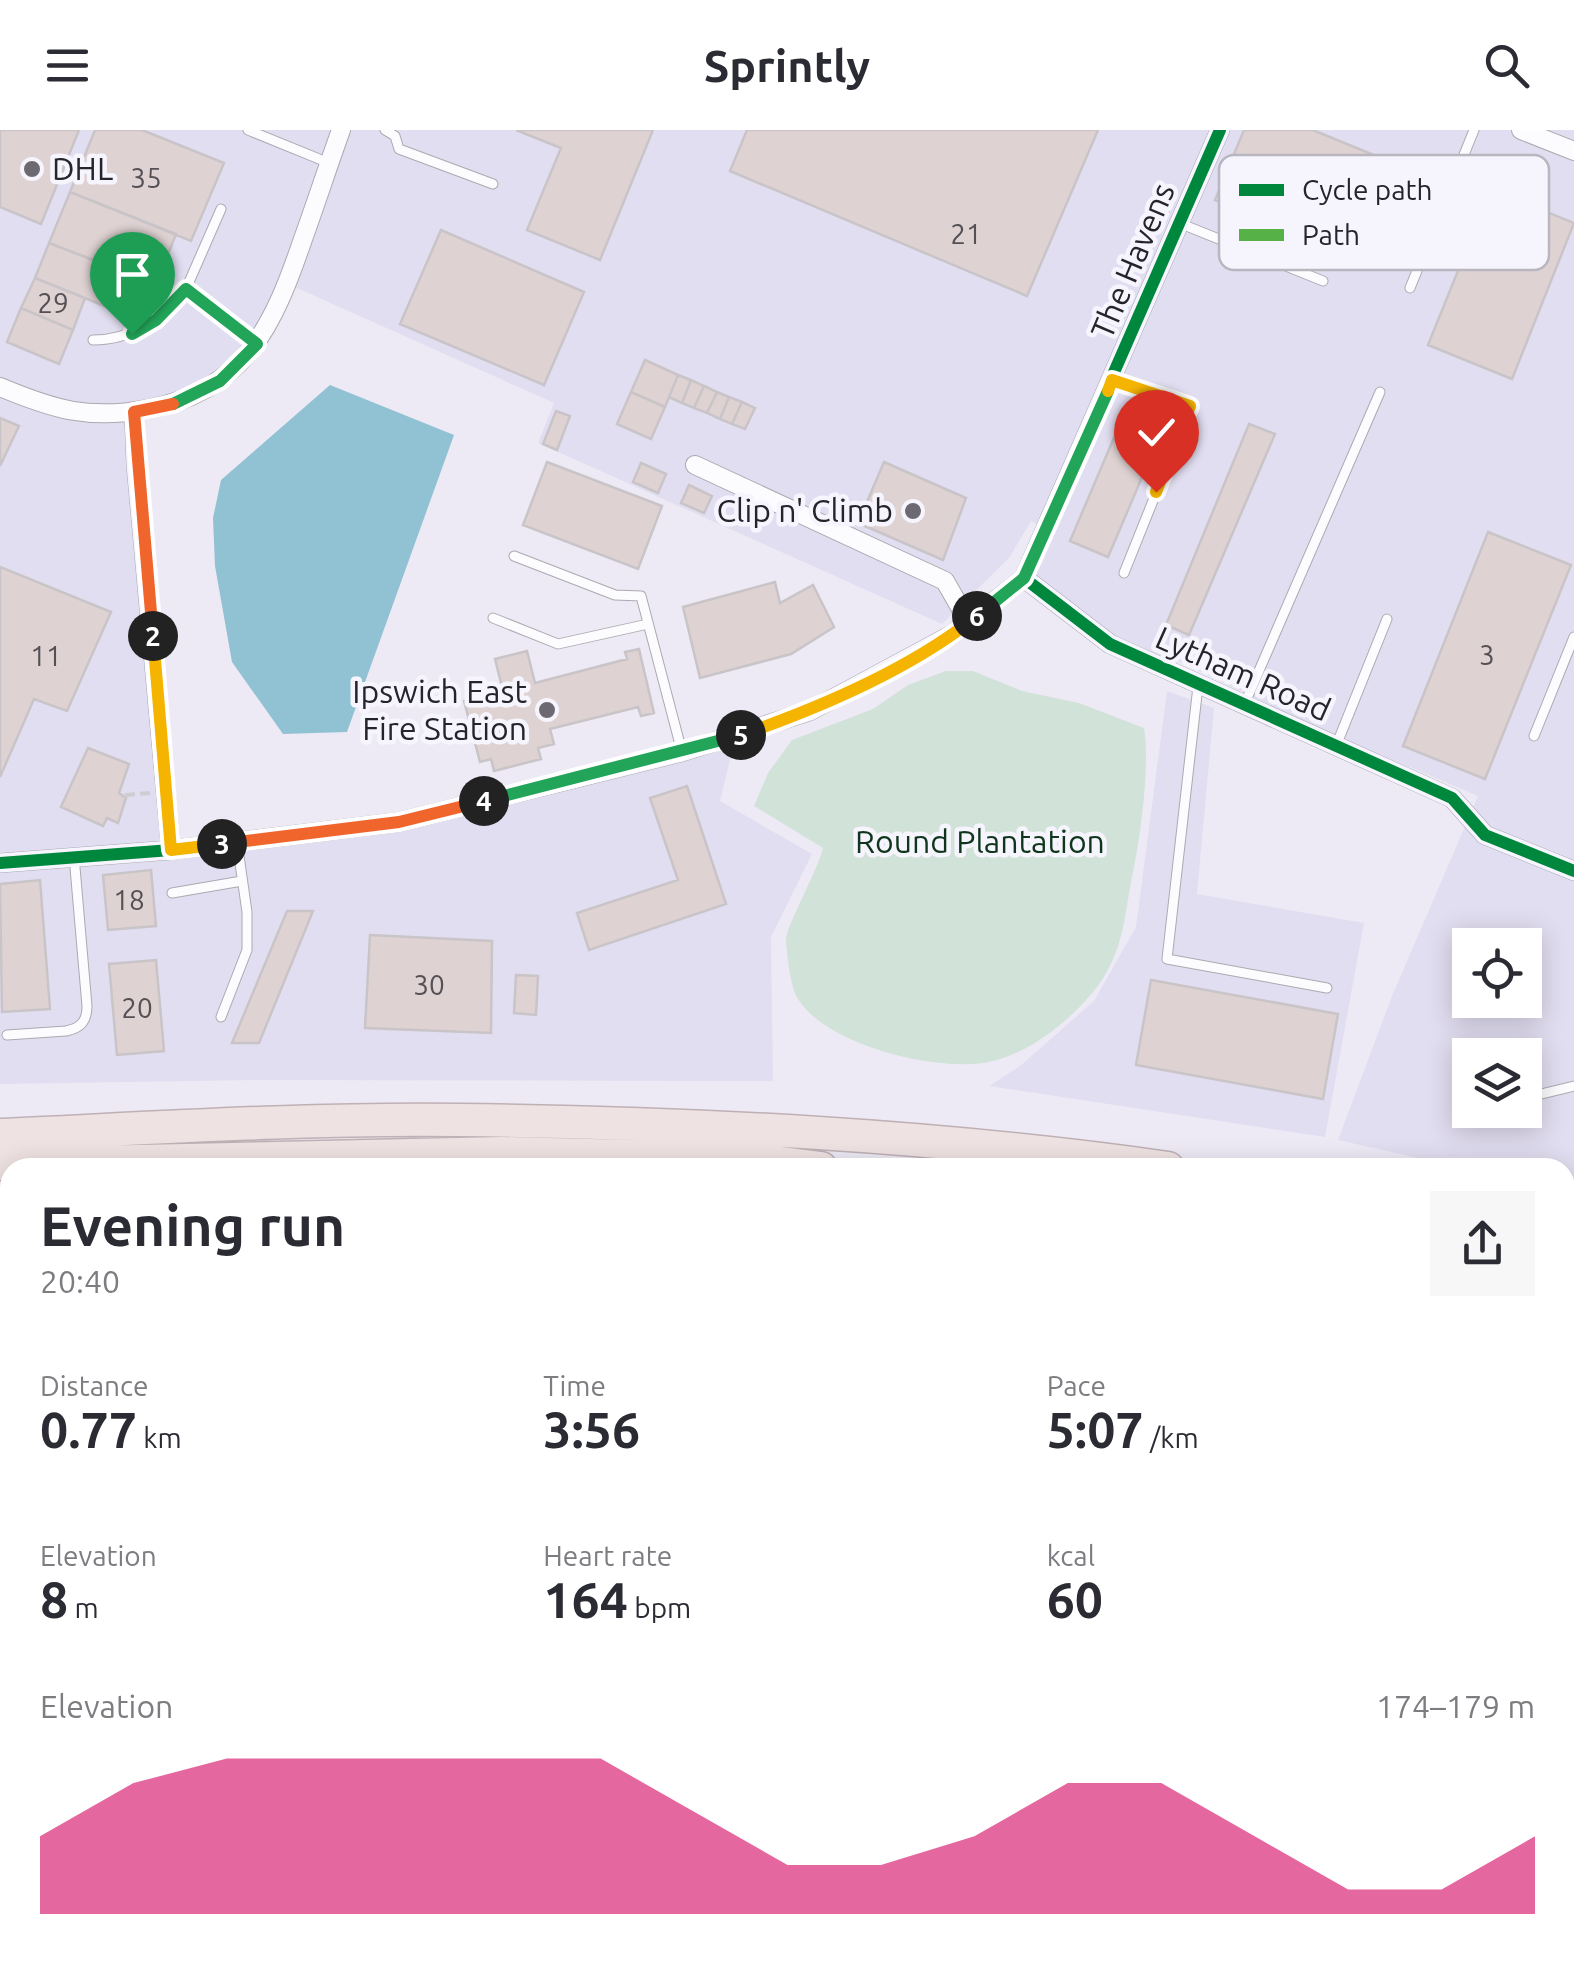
<!DOCTYPE html>
<meta charset="utf-8">
<style>
:root{--surface:#fff;--page:#f7f7f7;--text:#2b2b33;--muted:#7c7c81;--accent:#db2777}
body{margin:0;font-family:Ubuntu,sans-serif;background:var(--page);color:var(--text);height:100vh;display:flex;flex-direction:column;font-size:38px;white-space:nowrap}
*{box-sizing:border-box;margin:0}
p{font-size:32px;color:var(--muted)}
.icon{flex:none;width:55px;height:55px;fill:none;stroke:currentColor;stroke-width:2;stroke-linecap:round;stroke-linejoin:round}
.map{position:relative;flex:1;overflow:hidden}
.details{position:absolute;left:0px;top:1028px;width:1575px;height:812px;display:flex;flex-direction:column;background:var(--surface);border-radius:30px 30px 0 0;box-shadow:0 5px 25px #0003}
.details>*{flex:none}
.buttons{position:absolute;left:1452px;top:798px;display:grid;gap:20px}
.buttons a{display:grid;place-items:center;width:90px;height:90px;border-radius:0px;background:var(--surface);box-shadow:0 5px 25px #0003;font-size:50px}
.pin{position:absolute;display:grid;place-items:center;width:85px;height:85px;color:#fff;margin:-102px -42px;border-radius:50% 50% 50% 0;rotate:-45deg;box-shadow:0 0 10px #0007}
.pin .icon{rotate:45deg}
.km{position:absolute;width:50px;height:50px;margin:-25px;border-radius:50%;background:#222;color:#fff;font-size:28px;line-height:50px;text-align:center}
.round{display:grid;place-items:center;flex:none;width:105px;height:105px;border-radius:0px;background:var(--page)}
.head{display:flex;align-items:center;justify-content:space-between;height:170px;padding:0 40px}
h1{font-size:55px;font-weight:600;line-height:75px}
.stats{display:grid;grid-template-columns:repeat(3,1fr);gap:15px;height:170px;padding:10px 40px}
.stats div{display:grid;align-content:center}
.stats b{font-size:50px;font-weight:600}
.stats small{font-size:28px;font-weight:400}
.stats p{font-size:28px}
.chart{height:280px;padding:20px 40px}
.chart p{display:flex;justify-content:space-between}
.chart svg{width:100%;height:180px;margin-top:10px;fill:var(--accent);opacity:.7}
header{display:flex;justify-content:space-between;align-items:center;height:130px;padding:0 40px;background:var(--surface);font-size:45px;font-weight:600}
.map>svg:first-child{display:block}
.built{fill:#e2def1;fill-rule:evenodd}
.green{fill:#d1e2d8}
.water{fill:#91c2d3}
.building{fill:#dfd2d3;stroke:#c9c4c7;stroke-width:2.5}
.lines{fill:none;stroke-linecap:round;stroke-linejoin:round}
.lane-casing{stroke:#aba9b1;stroke-width:11}
.street-casing{stroke:#aba9b1;stroke-width:20}
.highway-casing{stroke:#bfb0b5;stroke-width:35}
.path{stroke:#cecdd1;stroke-width:4;stroke-dasharray:10 5;stroke-linecap:butt}
.lane{stroke:#fcfcfe;stroke-width:9}
.street{stroke:#fcfcfe;stroke-width:18}
.highway{stroke:#efe2e2;stroke-width:32}
.quiet{stroke:#56b246;stroke-width:10;stroke-dasharray:20 10;stroke-linecap:butt}
.cycleway-casing{stroke:#f6f5fd;stroke-width:19}
.cycleway{stroke:#00873e;stroke-width:12}
.split-1-casing{stroke:#fff;stroke-width:20}
.split-2-casing{stroke:#fff;stroke-width:20}
.split-3-casing{stroke:#fff;stroke-width:20}
.split-4-casing{stroke:#fff;stroke-width:20}
.split-5-casing{stroke:#fff;stroke-width:20}
.split-6-casing{stroke:#fff;stroke-width:20}
.split-7-casing{stroke:#fff;stroke-width:20}
.split-8-casing{stroke:#fff;stroke-width:20}
.split-1{stroke:#22a559;stroke-width:12}
.split-2{stroke:#f0652b;stroke-width:12}
.split-3{stroke:#f5b400;stroke-width:12}
.split-4{stroke:#f0652b;stroke-width:12}
.split-5{stroke:#22a559;stroke-width:12}
.split-6{stroke:#f5b400;stroke-width:12}
.split-7{stroke:#22a559;stroke-width:12}
.split-8{stroke:#f5b400;stroke-width:12}
.poi-dot{fill:#6c6972;stroke:#f6f5fd;stroke-width:4}
.labels{text-anchor:middle;stroke-width:9;stroke-linejoin:round;paint-order:stroke}
.number-label{font-size:28px;fill:#545055}
.poi-label{font-size:32px;fill:#26242b;stroke:#f6f5fd;text-anchor:end}
.street-label{font-size:32px;fill:#26242b;stroke:#f6f5fd}
.park-label{font-size:32px;fill:#0f361c;stroke:#f6f5fd}
.key{fill:#f6f5fd;stroke:#b8b6be;stroke-width:2.5}
.key-label{font-size:28px;fill:#26242b}
</style>
<header><svg class="icon" aria-label="menu" viewBox="0 0 24 24"><path d="M4 6h16M4 12h16M4 18h16"/></svg>Sprintly<svg class="icon" aria-label="search" viewBox="0 0 24 24"><circle cx="10" cy="10" r="6"/><path d="M15 15l6 6"/></svg></header>
<div class="map">
<svg width="1574" height="1838" viewBox="0 0 1574 1838">
<rect width="100%" height="100%" fill="#edeaf5"/>
<path class="built" d="M0 0H1574V1064L1565 1062V1038L1458 1037 1338 1010 1392 866 1478 666 1327 602 1178 531 1171 542 1110 514 1024 448 1045 398 1031 391 1009 428 942 494 538 313 554 273 288 154 220 251 134 282 171 719 399 692 736 606 720 671 812 724 771 807 773 951 264 950 0 954ZM1470 815H1525V870H1470ZM1470 925H1525V980H1470Z
M1167 561 1214 578 1197 764 1364 793 1325 1007 989 956 1020 936 1094 871 1136 797Z"/>
<path class="green" d="M946 541H973L1022 561 1079 573 1144 598C1150 634 1141 705 1133 742 1124 785 1125 819 1097 857 1073 888 1032 922 993 931 941 944 827 916 798 869 790 856 787 825 786 810 786 797 818 740 823 718L754 676 768 643 792 610 873 579 908 555Z
M983 1830H1448L1445 1838H987Z"/>
<path class="water" d="M330 255 454 305 347 602 283 604 232 532 215 436 213 388 221 350Z"/>
<path class="building" d="M0 0H79L41 94 0 77Z
M95 0H142L224 33 191 111 70 62Z
M516 0H653L600 130 527 100 561 18Z
M747 0H1098L1027 166 730 41Z
M1244 0H1313L1420 44 1385 129 1360 119 1368 98 1267 56 1255 87 1215 70Z
M1491 59 1574 93 1512 249 1428 215Z
M70 62 176 104 156 155 49 113Z
M441 100 584 162 544 255 400 194Z
M49 113 141 148 127 185 35 148Z
M35 148 85 168 73 200 21 178Z
M21 178 73 200 59 234 7 212Z
M645 230 678 245 665 277 631 262Z
M678 245 691 250 682 273 669 267Z
M691 250 704 256 694 278 682 273Z
M704 256 717 262 707 283 694 278Z
M631 262 665 277 651 309 617 294Z
M717 262 729 267 720 289 707 283Z
M729 267 742 272 732 294 720 289Z
M742 272 755 278 745 299 732 294Z
M556 281 570 286 557 320 543 314Z
M1125 282 1163 298 1108 427 1070 411Z
M0 288 19 296 0 336Z
M1249 294 1275 304 1189 505 1166 495Z
M547 332 662 376 638 439 523 395Z
M884 332 966 368 943 430 858 393Z
M641 333 666 344 658 363 633 352Z
M689 355 712 366 704 383 681 373Z
M1488 402 1571 435 1485 649 1403 616Z
M0 437 111 482 67 581 34 569 0 647Z
M775 452 780 473 813 455 834 497 791 524 700 548 683 477Z
M639 519 654 583 641 586 638 577 550 599 554 614 538 618 541 629 494 641 491 629 480 632 464 571 503 561 495 529 527 521 535 553 627 529 625 522Z
M88 618 129 634 119 663 126 668 118 693 107 688 103 696 61 677Z
M687 656 726 774 589 820 577 783 678 750 650 668Z
M151 740 156 796 108 800 103 745Z
M40 750 50 879 2 882 0 754Z
M287 781H313L259 913H232Z
M370 805 492 811 491 903 365 898Z
M156 830 164 921 117 925 109 834Z
M516 845 538 846 536 885 514 883Z
M1151 850 1338 884 1323 969 1136 935Z"/>
<g class="lines">
<defs>
<path id="lane" d="M248 0 329 33
M385 0 395 6 399 19 493 54
M1179 93 1323 151
M1410 158 1474 0
M186 159 221 79
M93 210C133 210 161 188 186 159L255 212
M1112 250 1191 276 1124 443
M514 426 615 465 641 466 682 622
M493 488 558 514 648 494
M1198 556 1167 829 1327 858
M1245 573 1380 262
M1534 606 1574 507
M1336 616 1387 489
M172 763 242 751
M221 887 247 820V782L237 712
M7 905 66 901C81 898 87 891 87 876L74 726
M1525 968 1574 956"/>
<path id="street" d="M1521 0 1574 21
M0 257C55 280 89 290 148 279 245 261 274 194 303 109 316 73 328 36 341 0
M134 282 136 334 171 720
M695 335 945 451 969 493
M1024 448 1110 514 1452 668 1485 705 1574 741
M0 733 171 720 399 692 682 622 810 581 953 504 1024 448 1220 0"/>
<path id="highway" d="M0 1005C153 998 307 988 460 990 697 993 934 1005 1168 1038
M0 1034 503 1023 750 1029 821 1038
M1565 1109 1574 1111
M1565 1145 1574 1147"/>
</defs>
<use href="#lane" class="lane-casing"/>
<use href="#street" class="street-casing"/>
<use href="#highway" class="highway-casing"/>
<path class="path" d="M125 665 151 663"/>
<use href="#lane" class="lane"/>
<use href="#street" class="street"/>
<use href="#highway" class="highway"/>
<path class="quiet" d="M0 1297 10 1287
M975 1830 979 1838"/>
<defs>
<path id="cycleway" d="M134 282 136 334 171 720
M1024 448 1110 514 1452 668 1485 705 1574 741
M0 733 171 720 399 692 682 622 810 581 953 504 1024 448 1220 0"/>
</defs>
<use href="#cycleway" class="cycleway-casing"/>
<use href="#cycleway" class="cycleway"/>
</g>
<g class="lines">
<defs>
<path id="split-1" d="M132 204 156 190 186 159 257 214 220 251 173 274"/>
<path id="split-2" d="M153 506 134 282 173 274"/>
<path id="split-3" d="M153 506 171 720 222 714"/>
<path id="split-4" d="M222 714 399 692 484 671"/>
<path id="split-5" d="M484 671 741 605"/>
<path id="split-6" d="M741 605C819 578 912 538 977 486"/>
<path id="split-7" d="M977 486 1024 448 1108 261"/>
<path id="split-8" d="M1108 261 1112 250 1190 276 1156 362"/>
</defs>
<use href="#split-1" class="split-1-casing"/>
<use href="#split-2" class="split-2-casing"/>
<use href="#split-3" class="split-3-casing"/>
<use href="#split-4" class="split-4-casing"/>
<use href="#split-5" class="split-5-casing"/>
<use href="#split-6" class="split-6-casing"/>
<use href="#split-7" class="split-7-casing"/>
<use href="#split-8" class="split-8-casing"/>
<use href="#split-1" class="split-1"/>
<use href="#split-2" class="split-2"/>
<use href="#split-3" class="split-3"/>
<use href="#split-4" class="split-4"/>
<use href="#split-5" class="split-5"/>
<use href="#split-6" class="split-6"/>
<use href="#split-7" class="split-7"/>
<use href="#split-8" class="split-8"/>
</g>
<g class="poi-dot">
<circle cx="32" cy="39" r="10"/>
<circle cx="913" cy="381" r="10"/>
<circle cx="547" cy="580" r="10"/>
</g>
<g class="labels">
<g class="number-label">
<text x="146" y="58">35</text>
<text x="966" y="114">21</text>
<text x="53" y="183">29</text>
<text x="1487" y="535">3</text>
<text x="46" y="536">11</text>
<text x="129" y="780">18</text>
<text x="429" y="865">30</text>
<text x="137" y="888">20</text>
</g>
<g class="poi-label">
<text x="52" y="50" text-anchor="start">DHL</text>
<text x="893" y="392">Clip n' Climb</text>
<text x="527" y="573">Ipswich East<tspan x="527" dy="37">Fire Station</tspan></text>
</g>
<g class="street-label">
<text transform="translate(1133 131) rotate(-67)" y="11">The Havens</text>
<text transform="translate(1243 544) rotate(24)" y="11">Lytham Road</text>
</g>
<g class="park-label">
<text x="980" y="723">Round Plantation</text>
</g>
</g>
<rect x="1219" y="25" width="330" height="115" rx="15" class="key"/>
<rect x="1239" y="54" width="45" height="12" fill="#00873e"/>
<rect x="1239" y="99" width="45" height="12" fill="#56b246"/>
<g class="key-label">
<text x="1302" y="70">Cycle path</text>
<text x="1302" y="115">Path</text>
</g>
</svg>
<div class="buttons">
<a><svg class="icon" aria-label="locate" viewBox="0 0 24 24"><circle cx="12" cy="12" r="6"/><path d="M12 2v4M12 18v4M2 12h4M18 12h4"/></svg></a>
<a><svg class="icon" aria-label="layers" viewBox="0 0 24 24"><path d="M12 4l9 5-9 5-9-5zM3 14l9 5 9-5"/></svg></a>
</div>
<div class="pin" style="left:132px;top:204px;background:#1e9e55"><svg class="icon" aria-label="arrive" viewBox="0 0 24 24"><path d="M6 21V4h12l-3 4 3 4H6"/></svg></div>
<div class="pin" style="left:1156px;top:362px;background:#d93025"><svg class="icon" aria-label="check" viewBox="0 0 24 24"><path d="M5 12l5 5 9-10"/></svg></div>
<b class="km" style="left:153px;top:506px">2</b>
<b class="km" style="left:222px;top:714px">3</b>
<b class="km" style="left:484px;top:671px">4</b>
<b class="km" style="left:741px;top:605px">5</b>
<b class="km" style="left:977px;top:486px">6</b>
<section class="details">
<div class="head"><div><h1>Evening run</h1><p>20:40</p></div><a class="round"><svg class="icon" aria-label="share" viewBox="0 0 24 24"><path d="M12 15V3M7 8l5-5 5 5M5 13v7h14v-7"/></svg></a></div>
<div class="stats">
<div><p>Distance</p><b>0.77<small> km</small></b></div>
<div><p>Time</p><b>3:56</b></div>
<div><p>Pace</p><b>5:07<small> /km</small></b></div>
</div>
<div class="stats">
<div><p>Elevation</p><b>8<small> m</small></b></div>
<div><p>Heart rate</p><b>164<small> bpm</small></b></div>
<div><p>kcal</p><b>60</b></div>
</div>
<div class="chart"><p><span>Elevation</span>174–179 m</p>
<svg viewBox="0 0 160 44" preserveAspectRatio="none"><path d="M0 44V25L10 12L20 6L30 6L40 6L50 6L60 6L70 19L80 32L90 32L100 25L110 12L120 12L130 25L140 38L150 38L160 25V44z"/></svg>
</div>
</section>
</div>
